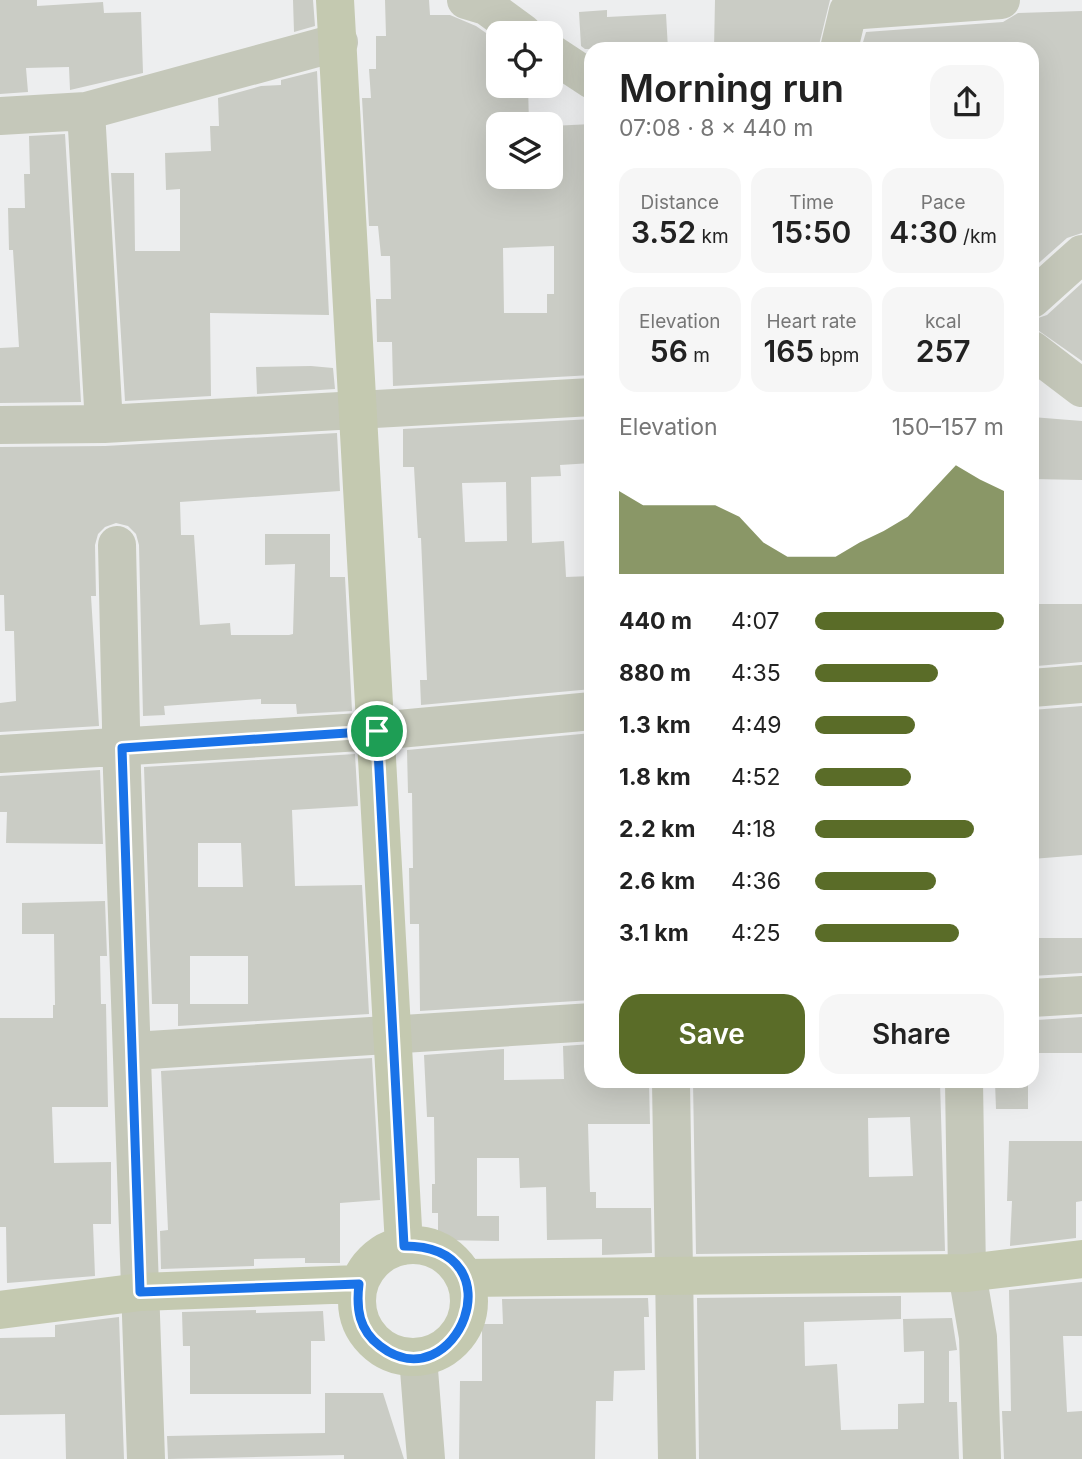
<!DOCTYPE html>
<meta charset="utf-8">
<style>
:root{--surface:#fff;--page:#f6f6f6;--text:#222;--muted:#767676;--accent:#5a6c28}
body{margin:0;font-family:Inter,sans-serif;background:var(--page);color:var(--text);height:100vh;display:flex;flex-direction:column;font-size:26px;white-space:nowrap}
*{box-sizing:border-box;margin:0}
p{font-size:23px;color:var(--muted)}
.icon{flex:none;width:38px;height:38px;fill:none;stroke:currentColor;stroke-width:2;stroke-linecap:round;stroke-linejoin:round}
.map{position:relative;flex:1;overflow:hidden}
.drawer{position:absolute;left:584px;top:42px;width:455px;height:1046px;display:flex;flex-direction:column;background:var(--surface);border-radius:21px;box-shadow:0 7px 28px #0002}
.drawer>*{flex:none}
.fabs{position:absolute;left:486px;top:21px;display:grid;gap:14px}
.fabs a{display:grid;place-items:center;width:77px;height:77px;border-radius:14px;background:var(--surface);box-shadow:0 7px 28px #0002;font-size:35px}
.pin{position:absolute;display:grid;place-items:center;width:60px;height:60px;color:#fff;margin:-30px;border:4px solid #fff;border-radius:50%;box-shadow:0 2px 7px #0007}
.round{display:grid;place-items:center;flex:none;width:74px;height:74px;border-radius:21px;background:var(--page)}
.headline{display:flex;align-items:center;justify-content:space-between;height:119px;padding:0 35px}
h1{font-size:38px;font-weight:600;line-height:52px}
.stats{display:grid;grid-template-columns:repeat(3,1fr);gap:10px;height:119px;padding:7px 35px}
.stats div{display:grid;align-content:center;border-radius:18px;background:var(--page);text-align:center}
.stats b{font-size:30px;font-weight:600}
.stats small{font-size:19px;font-weight:400}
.stats p{font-size:19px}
.chart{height:196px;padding:14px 35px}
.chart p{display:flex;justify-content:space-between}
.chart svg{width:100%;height:126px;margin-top:7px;fill:var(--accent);opacity:.7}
.button{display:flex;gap:14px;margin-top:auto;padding:14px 35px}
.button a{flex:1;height:80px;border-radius:21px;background:var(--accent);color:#fff;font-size:28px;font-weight:600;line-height:80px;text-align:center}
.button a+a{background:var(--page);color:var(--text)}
ul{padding:0 35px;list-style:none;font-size:23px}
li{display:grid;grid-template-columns:112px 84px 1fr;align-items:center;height:52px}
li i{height:18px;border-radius:9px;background:var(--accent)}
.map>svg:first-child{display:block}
.building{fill:#caccc5;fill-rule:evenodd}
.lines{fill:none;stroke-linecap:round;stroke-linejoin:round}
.minor{stroke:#c5c8ba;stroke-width:38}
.major{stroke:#c4c9b0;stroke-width:38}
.route-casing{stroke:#fff;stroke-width:14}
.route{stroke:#1a73e8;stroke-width:9}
</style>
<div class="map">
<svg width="1082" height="1459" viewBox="0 0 1082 1459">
<rect width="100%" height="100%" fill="#edeeef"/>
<path class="building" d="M0 0H37V6L103 2 104 13 141 12 143 73 70 90 69 67 26 68 28 92 0 94Z
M293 0H313L315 26 294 32Z
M385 0H429L430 15H450L476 26 499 42V86H528L529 124H499V177H551V126L592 124V375L393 386 392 342H377L376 299H391L390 256H381L378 226H369L362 98H371L369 69H376V36H386ZM554 246V294H547V313H504L503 248Z
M715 0H830L818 49H714Z
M607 10V17L666 14 668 49H585L581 46 579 12Z
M1082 11V233L1067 238 1032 269V49H861L866 32 1003 22 1018 13Z
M317 71 329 315 210 313 211 396 125 401 111 173H134L135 251H180V189L166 190 165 153 211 151 210 126H219L218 98 261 86 281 85V80Z
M65 134 81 402 0 403V348L19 347 13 250H9L8 208H25L24 174H30L29 136Z
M1082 283V361L1032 326V320L1047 315Z
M311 366 333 368 335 389 257 394 256 367Z
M1032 417 1082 421V480L1032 479Z
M592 419V463L560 465 561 476 531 477 532 543 564 541 566 577 592 576V689L421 705 420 680H427L421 538H418L414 467H403V429ZM506 482 507 541 465 542 462 483Z
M337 433 340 491 180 502 181 535H194L200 625 230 623 231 635H289L293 634 295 564 265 565V534H330V577H345L352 711 297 714 296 704H261V699L164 706 165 715 143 716 139 545 136 534 128 526 116 523 105 527 98 534 95 545 96 596H91L99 726 0 732V703L16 701 14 631H5L4 595H0V447L105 446Z
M1035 604H1082V662L1037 666Z
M1082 706V855L1032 859V710Z
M592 733V1000L420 1011 419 924H410L409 868H413L412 793H408L407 750Z
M355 754 358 806 292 810 295 886 362 885 369 1014 178 1026V1004H152L144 767ZM198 843H241L243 887H198ZM190 956H248V1004H190Z
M100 770 103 844 6 843 7 812H0V776Z
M105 901 107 956H100L101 1004H106L108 1107H52L54 1163 111 1162V1224H93L95 1276 7 1283 6 1227H0V1018H53V1005H55L54 934H22V903Z
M1032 938H1082V973L1032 976Z
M1082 1017V1053H1038L1037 1020Z
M592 1044V1082H649L650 1124H588L590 1192H596V1208H651L652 1253 602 1255V1239L547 1240 546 1187 520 1188 519 1158H477V1216H499V1241L438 1240V1213H432V1184H435L434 1117H427L424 1055 504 1049V1080L564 1079 563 1046Z
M372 1058 380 1200 340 1203V1263H305V1258L254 1259V1266L161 1269 160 1231 168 1230 161 1071Z
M693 1082H940L945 1251 696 1254ZM910 1117 913 1176 869 1177 868 1118Z
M995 1082H1028V1109H996Z
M1009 1141H1082V1201L1076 1202V1238L1010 1246 1012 1201H1007Z
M1082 1282V1336H1063L1067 1412 1082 1411V1459H1004L1002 1411H1011L1009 1290Z
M901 1296V1319L804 1322 805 1366 837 1364 841 1430 898 1429V1404L924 1403V1351L904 1352 903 1319 952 1318 957 1350 949 1351V1402H957L959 1459H699L697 1298Z
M648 1298 649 1317H644L645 1370 614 1371 613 1401H596L595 1459H459L460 1381H482V1324H503L502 1299Z
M256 1310V1313L323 1311 325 1341H311V1394H190V1346H183L182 1312Z
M119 1317 124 1459H66L65 1414 0 1415V1338L55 1337V1325Z
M325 1393H383L404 1459H344V1455L168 1459 167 1436 325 1433Z"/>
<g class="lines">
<path class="minor" d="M466 0 486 6 523 33
M839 49 848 11 1001 0
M551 53 592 80
M86 111 339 42
M0 116 86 111 104 424 0 425
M1032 299 1082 254
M1032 350 1082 388
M104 424 592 397
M117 545 122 772 146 1459
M1032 688 1082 684
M0 754 377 731 592 711
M1032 998 1082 995
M133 1051 592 1022
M671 1082 677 1459
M964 1082 967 1273 978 1337 982 1459
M418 1357 426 1459"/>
<path class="major" d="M335 0 404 1246
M357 1301a56 56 0 1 1 112 0a56 56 0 1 1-112 0Z
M464 1278 967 1273 1082 1259
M0 1310 140 1292 359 1284"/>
</g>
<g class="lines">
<defs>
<path id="route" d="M377 731 404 1246C522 1246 455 1404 380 1346 359 1330 356 1309 359 1284L140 1292 122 748Z"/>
</defs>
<use href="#route" class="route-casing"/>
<use href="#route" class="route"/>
</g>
</svg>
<div class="fabs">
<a><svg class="icon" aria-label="locate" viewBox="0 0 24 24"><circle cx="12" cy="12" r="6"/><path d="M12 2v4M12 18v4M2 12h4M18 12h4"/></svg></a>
<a><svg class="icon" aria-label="layers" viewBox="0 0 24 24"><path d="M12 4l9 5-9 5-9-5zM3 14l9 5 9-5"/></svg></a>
</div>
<div class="pin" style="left:377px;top:731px;background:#1e9e55"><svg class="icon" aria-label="arrive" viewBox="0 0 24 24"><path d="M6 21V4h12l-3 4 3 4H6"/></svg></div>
<section class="drawer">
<div class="headline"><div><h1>Morning run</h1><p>07:08 · 8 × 440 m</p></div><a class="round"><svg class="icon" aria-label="share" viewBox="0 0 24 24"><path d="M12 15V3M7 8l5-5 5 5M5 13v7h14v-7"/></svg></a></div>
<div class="stats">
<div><p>Distance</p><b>3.52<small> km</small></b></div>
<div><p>Time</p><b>15:50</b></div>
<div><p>Pace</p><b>4:30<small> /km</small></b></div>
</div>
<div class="stats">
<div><p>Elevation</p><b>56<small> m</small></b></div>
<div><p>Heart rate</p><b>165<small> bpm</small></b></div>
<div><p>kcal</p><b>257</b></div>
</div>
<div class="chart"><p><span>Elevation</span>150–157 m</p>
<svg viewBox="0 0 160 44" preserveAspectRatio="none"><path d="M0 44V15L10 20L20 20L30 20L40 20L50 24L60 33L70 38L80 38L90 38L100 33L110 29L120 24L130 15L140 6L150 11L160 15V44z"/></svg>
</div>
<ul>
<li><b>440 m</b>4:07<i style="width:100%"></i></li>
<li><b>880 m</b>4:35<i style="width:65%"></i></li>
<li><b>1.3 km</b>4:49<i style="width:53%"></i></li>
<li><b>1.8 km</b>4:52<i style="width:51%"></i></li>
<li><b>2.2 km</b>4:18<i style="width:84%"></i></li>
<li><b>2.6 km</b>4:36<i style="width:64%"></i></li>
<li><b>3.1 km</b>4:25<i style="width:76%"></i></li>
</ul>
<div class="button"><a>Save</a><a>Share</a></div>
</section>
</div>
